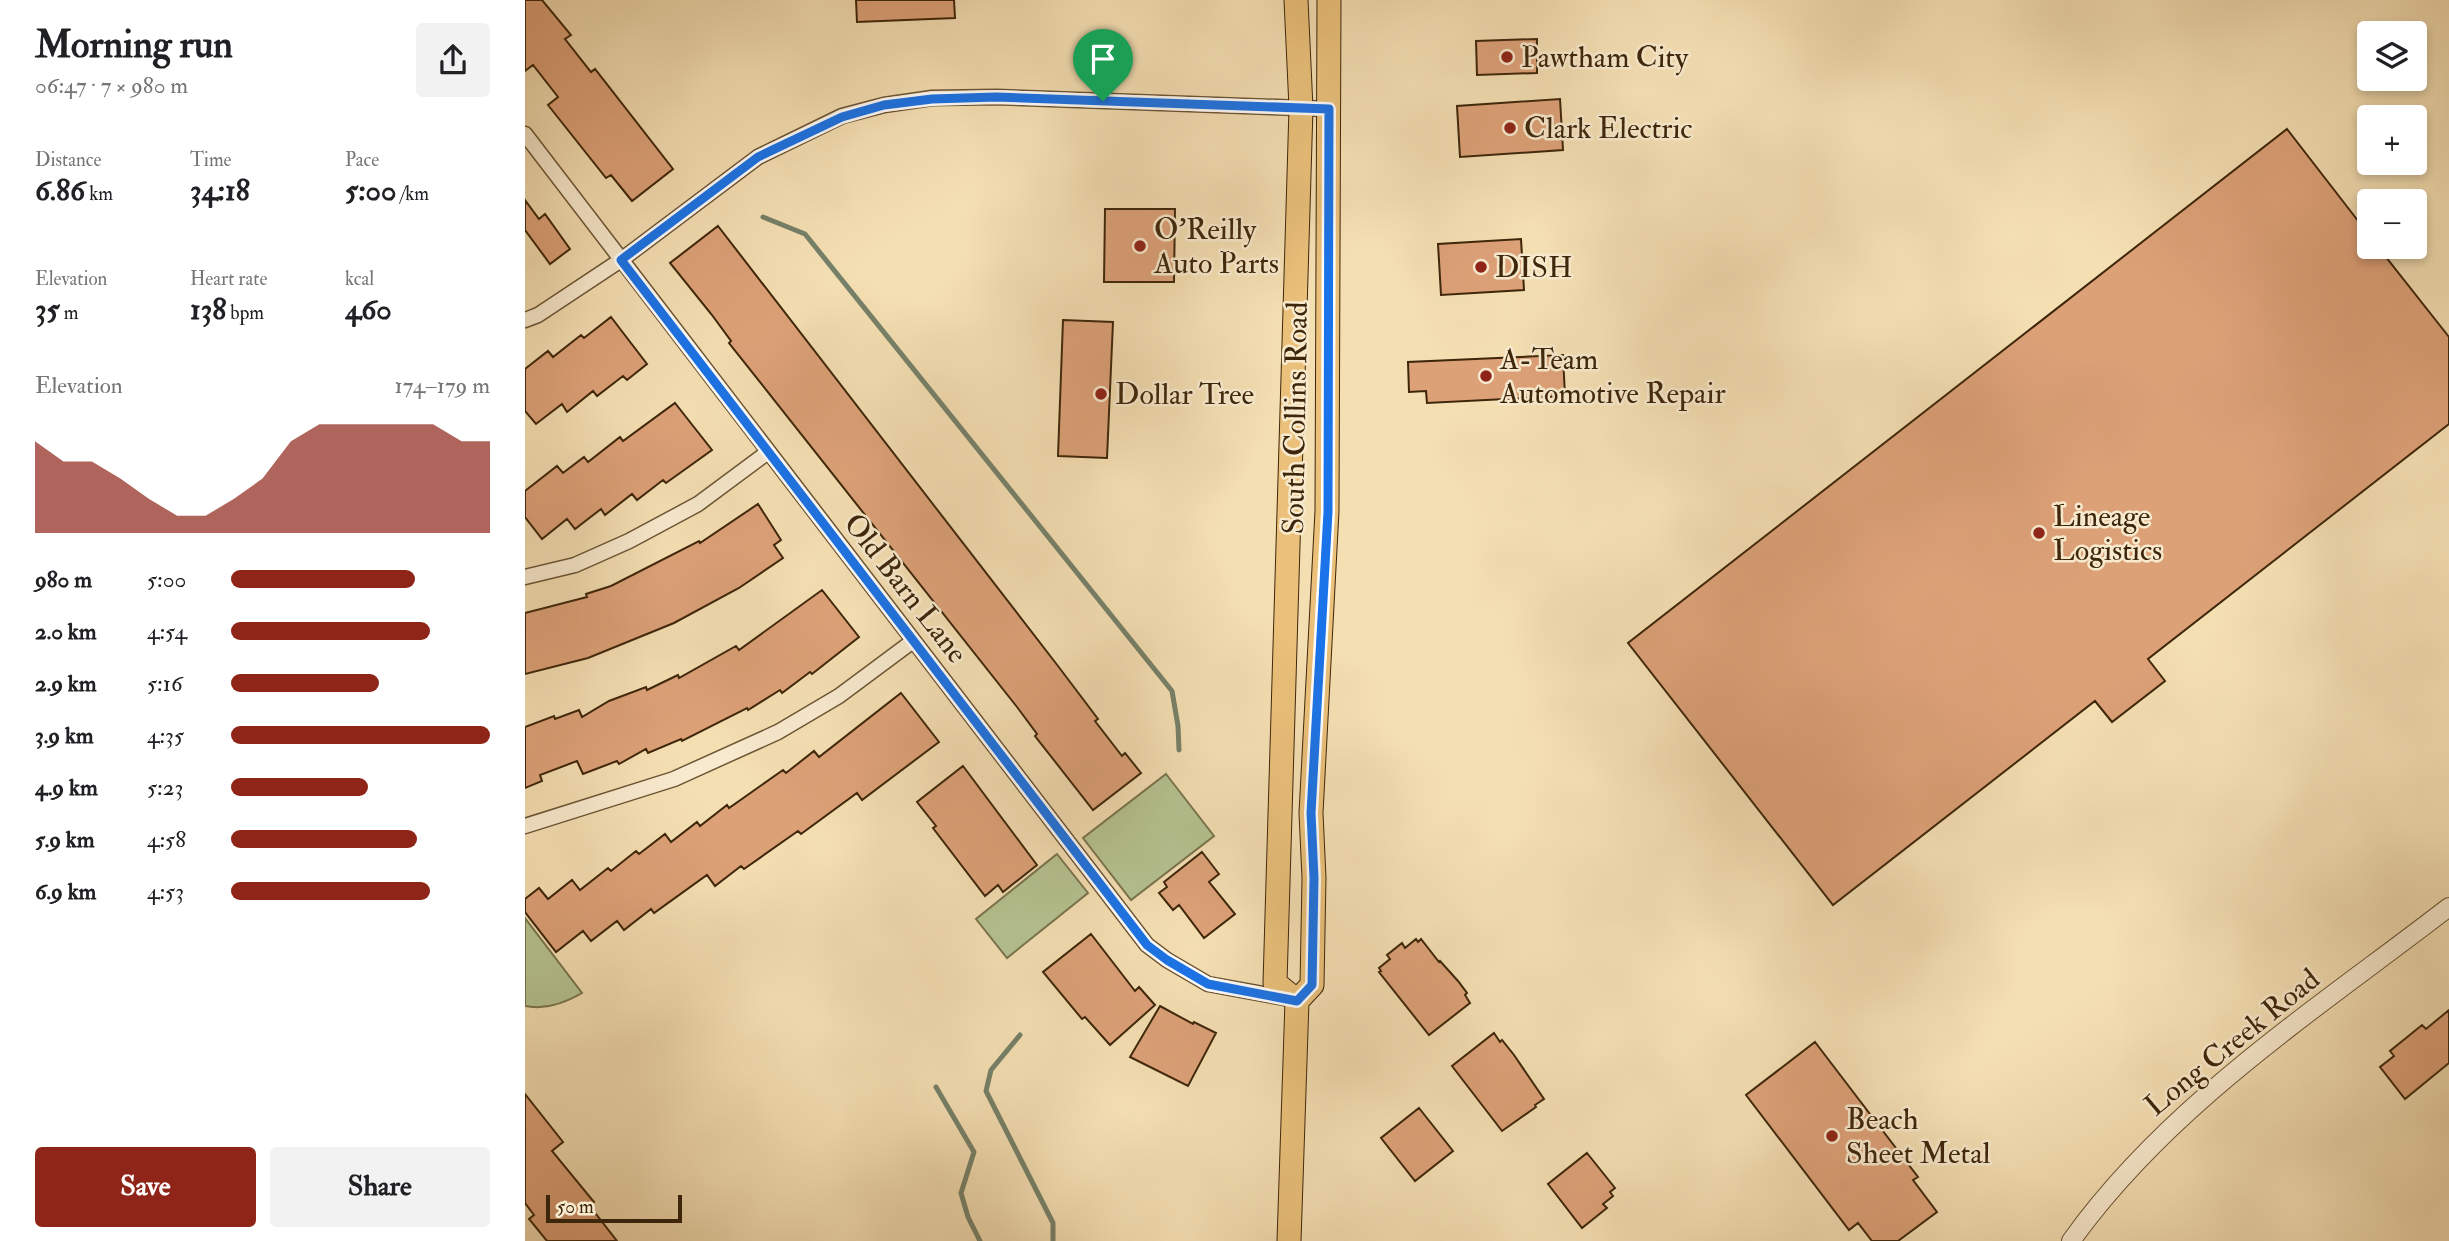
<!DOCTYPE html>
<meta charset="utf-8">
<style>
:root{--surface:#fff;--page:#f2f2f2;--text:#202124;--muted:#757577;--accent:#8f2418}
body{margin:0;font-family:"IM FELL Double Pica",serif;background:var(--page);color:var(--text);height:100vh;display:flex;flex-direction:column;font-size:26px;white-space:nowrap}
*{box-sizing:border-box;margin:0}
p{font-size:23px;color:var(--muted)}
.icon{flex:none;width:38px;height:38px;fill:none;stroke:currentColor;stroke-width:2;stroke-linecap:round;stroke-linejoin:round}
.map{position:relative;flex:1;overflow:hidden}
.sheet{display:flex;flex-direction:column;background:var(--surface);width:525px}
.sheet>*{flex:none}
.buttons{position:absolute;left:1832px;top:21px;display:grid;gap:14px}
.buttons a{display:grid;place-items:center;width:70px;height:70px;border-radius:7px;background:var(--surface);box-shadow:0 4px 10px #0003;font-size:35px}
.scale{position:absolute;left:21px;bottom:18px;width:136px;box-sizing:border-box;padding-left:7px;border:4px solid #3e260a;border-top:0;font-size:19px;line-height:24px;white-space:nowrap;color:#3e260a;-webkit-text-stroke:5px #f8eace;paint-order:stroke}
.pin{position:absolute;display:grid;place-items:center;width:60px;height:60px;color:#fff;margin:-72px -30px;border-radius:50% 50% 50% 0;rotate:-45deg;box-shadow:0 0 7px #0007}
.pin .icon{rotate:45deg}
.round{display:grid;place-items:center;flex:none;width:74px;height:74px;border-radius:7px;background:var(--page)}
.head{display:flex;align-items:center;justify-content:space-between;height:119px;padding:0 35px}
h1{font-size:38px;font-weight:700;line-height:52px}
.metrics{display:grid;grid-template-columns:repeat(3,1fr);gap:10px;height:119px;padding:7px 35px}
.metrics div{display:grid;align-content:center}
.metrics b{font-size:30px;font-weight:700}
.metrics small{font-size:19px;font-weight:400}
.metrics p{font-size:19px}
.chart{height:196px;padding:14px 35px}
.chart p{display:flex;justify-content:space-between}
.chart svg{width:100%;height:126px;margin-top:7px;fill:var(--accent);opacity:.7}
.button{display:flex;gap:14px;margin-top:auto;padding:14px 35px}
.button a{flex:1;height:80px;border-radius:7px;background:var(--accent);color:#fff;font-size:28px;font-weight:700;line-height:80px;text-align:center}
.button a+a{background:var(--page);color:var(--text)}
ul{padding:0 35px;list-style:none;font-size:23px}
li{display:grid;grid-template-columns:112px 84px 1fr;align-items:center;height:52px}
li i{height:18px;border-radius:9px;background:var(--accent)}
main{display:flex;flex:1;min-height:0}
.map>svg:first-child{display:block}
.green{fill:#b5c391;stroke:#7a744e;stroke-width:2}
.lines{fill:none;stroke-linecap:round;stroke-linejoin:round}
.stream{stroke:#768169;stroke-width:5}
.building{fill:#dda178;stroke:#3e260a;stroke-width:2}
.minor-casing{stroke:#6c5434;stroke-width:17}
.tertiary-casing{stroke:#6c5434;stroke-width:20}
.primary-casing{stroke:#3e260a;stroke-width:25}
.minor{stroke:#f8eace;stroke-width:14}
.tertiary{stroke:#f8eace;stroke-width:18}
.primary{stroke:#eac07a;stroke-width:23}
.route-casing{stroke:#fff;stroke-width:14}
.route{stroke:#1a73e8;stroke-width:9}
.poi-dot{fill:#8f2418;stroke:#f8eace;stroke-width:2.5}
.labels{text-anchor:middle;stroke-width:5;stroke-linejoin:round;paint-order:stroke}
.poi-label{font-size:30px;fill:#3e260a;stroke:#f8eace;text-anchor:start}
.street-label{font-size:30px;fill:#3e260a;stroke:#f8eace}
</style>
<main>
<section class="sheet">
<div class="head"><div><h1>Morning run</h1><p>06:47 · 7 × 980 m</p></div><a class="round"><svg class="icon" aria-label="share" viewBox="0 0 24 24"><path d="M12 15V3M7 8l5-5 5 5M5 13v7h14v-7"/></svg></a></div>
<div class="metrics">
<div><p>Distance</p><b>6.86<small> km</small></b></div>
<div><p>Time</p><b>34:18</b></div>
<div><p>Pace</p><b>5:00<small> /km</small></b></div>
</div>
<div class="metrics">
<div><p>Elevation</p><b>35<small> m</small></b></div>
<div><p>Heart rate</p><b>138<small> bpm</small></b></div>
<div><p>kcal</p><b>460</b></div>
</div>
<div class="chart"><p><span>Elevation</span>174–179 m</p>
<svg viewBox="0 0 160 44" preserveAspectRatio="none"><path d="M0 44V12L10 19L20 19L30 25L40 32L50 38L60 38L70 32L80 25L90 12L100 6L110 6L120 6L130 6L140 6L150 12L160 12V44z"/></svg>
</div>
<ul>
<li><b>980 m</b>5:00<i style="width:71%"></i></li>
<li><b>2.0 km</b>4:54<i style="width:77%"></i></li>
<li><b>2.9 km</b>5:16<i style="width:57%"></i></li>
<li><b>3.9 km</b>4:35<i style="width:100%"></i></li>
<li><b>4.9 km</b>5:23<i style="width:53%"></i></li>
<li><b>5.9 km</b>4:58<i style="width:72%"></i></li>
<li><b>6.9 km</b>4:53<i style="width:77%"></i></li>
</ul>
<div class="button"><a>Save</a><a>Share</a></div>
</section>
<div class="map">
<svg width="1924" height="1241" viewBox="0 0 1924 1241">
<rect width="100%" height="100%" fill="#f4dfb3"/>
<filter id="stains"><feTurbulence type="fractalNoise" baseFrequency=".00286" numOctaves="4"/><feColorMatrix values="0 0 0 0 .2 0 0 0 0 .09 0 0 0 0 .02 0 0 0 .5 -.17"/></filter>
<radialGradient id="worn" r=".72"><stop offset=".6" stop-color="#630" stop-opacity="0"/><stop offset="1" stop-color="#630" stop-opacity=".3"/></radialGradient>
<path class="green" d="M641 774 689 836 606 900 558 838Z
M532 854 563 893 482 958 451 919Z
M0 918 57 993C40 1003 20 1010 0 1006Z"/>
<g class="lines">
<path class="stream" d="M238 217 280 234 647 691 653 726 654 750
M495 1035 466 1070 461 1091 528 1223V1241
M411 1087 449 1152 436 1193 443 1217 455 1241"/>
</g>
<path class="building" d="M0 0H17L46 35 40 39 66 72 70 69 148 169 107 201 86 175 81 178 23 105 33 97 8 65 0 71Z
M331 0H429L430 18 332 22Z
M1012 39V73L952 75 951 41Z
M1035 99 1038 150 935 157 932 106Z
M1762 129 1844 235V247H1853L1924 337V424L1623 659 1640 681 1587 722 1570 701 1308 905 1103 643Z
M0 200 14 219 20 214 45 249 25 264 0 230Z
M580 209H650L649 282H579Z
M193 226 533 666 573 719 570 721 597 756 600 753 616 773 568 810 510 736 512 734 492 707 204 343 206 341 187 315 145 263Z
M996 239 999 290 916 295 913 244Z
M86 317 122 364 102 380 98 376 72 396 68 391 42 412 37 404 11 424 0 411V369L23 351 28 357 56 335 59 338Z
M538 320 588 322 582 458 533 456Z
M1038 355 1040 396 902 403 901 391 884 392 883 362Z
M150 403 187 450 141 483 138 480 112 500 107 494 80 515 76 509 50 529 42 519 17 539 0 517V491L32 466 38 473 59 457 63 462 95 437 98 441Z
M233 504 256 540 249 545 258 558 214 588 149 623 63 658 0 674V613L62 597 61 594 86 586 174 541 175 543Z
M297 590 334 637 287 674 285 672 257 693 255 690 223 710 222 708 157 741 156 739 123 753 121 749 94 764 92 761 58 774 52 761 15 775 17 781 0 788V727L29 716 30 719 54 710 57 717 84 701 121 687 122 690 153 675 154 678 211 646 214 650Z
M376 693 414 742 337 800 332 793 276 834 273 831 219 869 216 866 190 886 182 875 129 913 126 909 99 930 92 921 66 941 58 931 31 952 0 912V899L14 888 23 899 47 880 55 890 83 868 86 871 111 851 114 854 140 834 146 842 172 822 175 826 202 805 204 808 258 770 261 773 289 751 294 757Z
M438 766 512 865 478 892 473 885 460 896 408 828 411 826 392 802Z
M677 852 694 874 684 882 710 914 679 938 654 905 648 910 634 893 642 887 639 882Z
M566 934 610 991 614 987 630 1005 585 1045 560 1017 557 1019 518 972Z
M891 939 893 942 896 939 914 962 915 961 933 981 942 993 940 995 945 1003 904 1035 854 972 856 971 854 968 865 959 862 955 877 943 880 948Z
M635 1006 668 1024 669 1022 691 1033 663 1086 605 1057Z
M1924 1010V1063L1880 1099 1855 1067 1869 1056 1865 1051 1897 1025 1901 1029Z
M969 1033 975 1042 977 1040 989 1055 1019 1099 1010 1105 1011 1107 977 1131 927 1066Z
M1290 1042 1393 1177 1388 1180 1412 1212 1373 1241H1347L1333 1223 1324 1230 1221 1095Z
M0 1094 38 1142 27 1151 69 1202 64 1205 92 1241H22L4 1219 9 1215 0 1203Z
M894 1108 928 1151 890 1181 856 1138Z
M1062 1153 1090 1188 1085 1192 1088 1196 1078 1204 1082 1208 1057 1228 1023 1184Z"/>
<g class="lines">
<defs>
<path id="minor" d="M0 134 622 945 642 960 683 984 765 999
M0 320 13 315 96 260 233 157 317 116 359 105 407 98 471 97 804 109
M0 577 50 565 104 541 173 504 243 452
M0 826 149 779 253 732 314 696 388 641"/>
<path id="tertiary" d="M1546 1241C1644 1104 1792 1009 1924 907"/>
<path id="primary" d="M771 0 776 108 750 983 772 1001
M764 1241 772 1001 787 985 789 878 786 813 802 511 804 0"/>
</defs>
<use href="#minor" class="minor-casing"/>
<use href="#tertiary" class="tertiary-casing"/>
<use href="#primary" class="primary-casing"/>
<use href="#minor" class="minor"/>
<use href="#tertiary" class="tertiary"/>
<use href="#primary" class="primary"/>
</g>
<g class="lines">
<defs>
<path id="route" d="M471 97 804 109 803 512 786 813 789 878 787 985 772 1001 683 984 642 960 622 945 96 260 233 157 317 117 359 105 407 99Z"/>
</defs>
<use href="#route" class="route-casing"/>
<use href="#route" class="route"/>
</g>
<g class="poi-dot">
<circle cx="982" cy="57" r="7"/>
<circle cx="985" cy="128" r="7"/>
<circle cx="615" cy="246" r="7"/>
<circle cx="956" cy="267" r="7"/>
<circle cx="961" cy="376" r="7"/>
<circle cx="576" cy="394" r="7"/>
<circle cx="1514" cy="533" r="7"/>
<circle cx="1307" cy="1136" r="7"/>
</g>
<g class="labels">
<g class="poi-label">
<text x="996" y="67">Pawtham City</text>
<text x="999" y="138">Clark Electric</text>
<text x="629" y="239">O'Reilly<tspan x="629" dy="34">Auto Parts</tspan></text>
<text x="970" y="277">DISH</text>
<text x="975" y="369">A-Team<tspan x="975" dy="34">Automotive Repair</tspan></text>
<text x="590" y="404">Dollar Tree</text>
<text x="1528" y="526">Lineage<tspan x="1528" dy="34">Logistics</tspan></text>
<text x="1321" y="1129">Beach<tspan x="1321" dy="34">Sheet Metal</tspan></text>
</g>
<g class="street-label">
<text transform="translate(770 418) rotate(-89)" y="10">South Collins Road</text>
<text transform="translate(381 588) rotate(52)" y="10">Old Barn Lane</text>
<text transform="translate(1707 1042) rotate(-39)" y="10">Long Creek Road</text>
</g>
</g>
<rect width="100%" height="100%" filter="url(#stains)"/>
<rect width="100%" height="100%" fill="url(#worn)"/>
</svg>
<div class="buttons">
<a><svg class="icon" aria-label="layers" viewBox="0 0 24 24"><path d="M12 4l9 5-9 5-9-5zM3 14l9 5 9-5"/></svg></a>
<a>+</a>
<a>−</a>
</div>
<div class="scale">50 m</div>
<div class="pin" style="left:578px;top:101px;background:#1e9e55"><svg class="icon" aria-label="arrive" viewBox="0 0 24 24"><path d="M6 21V4h12l-3 4 3 4H6"/></svg></div>
</div>
</main>
